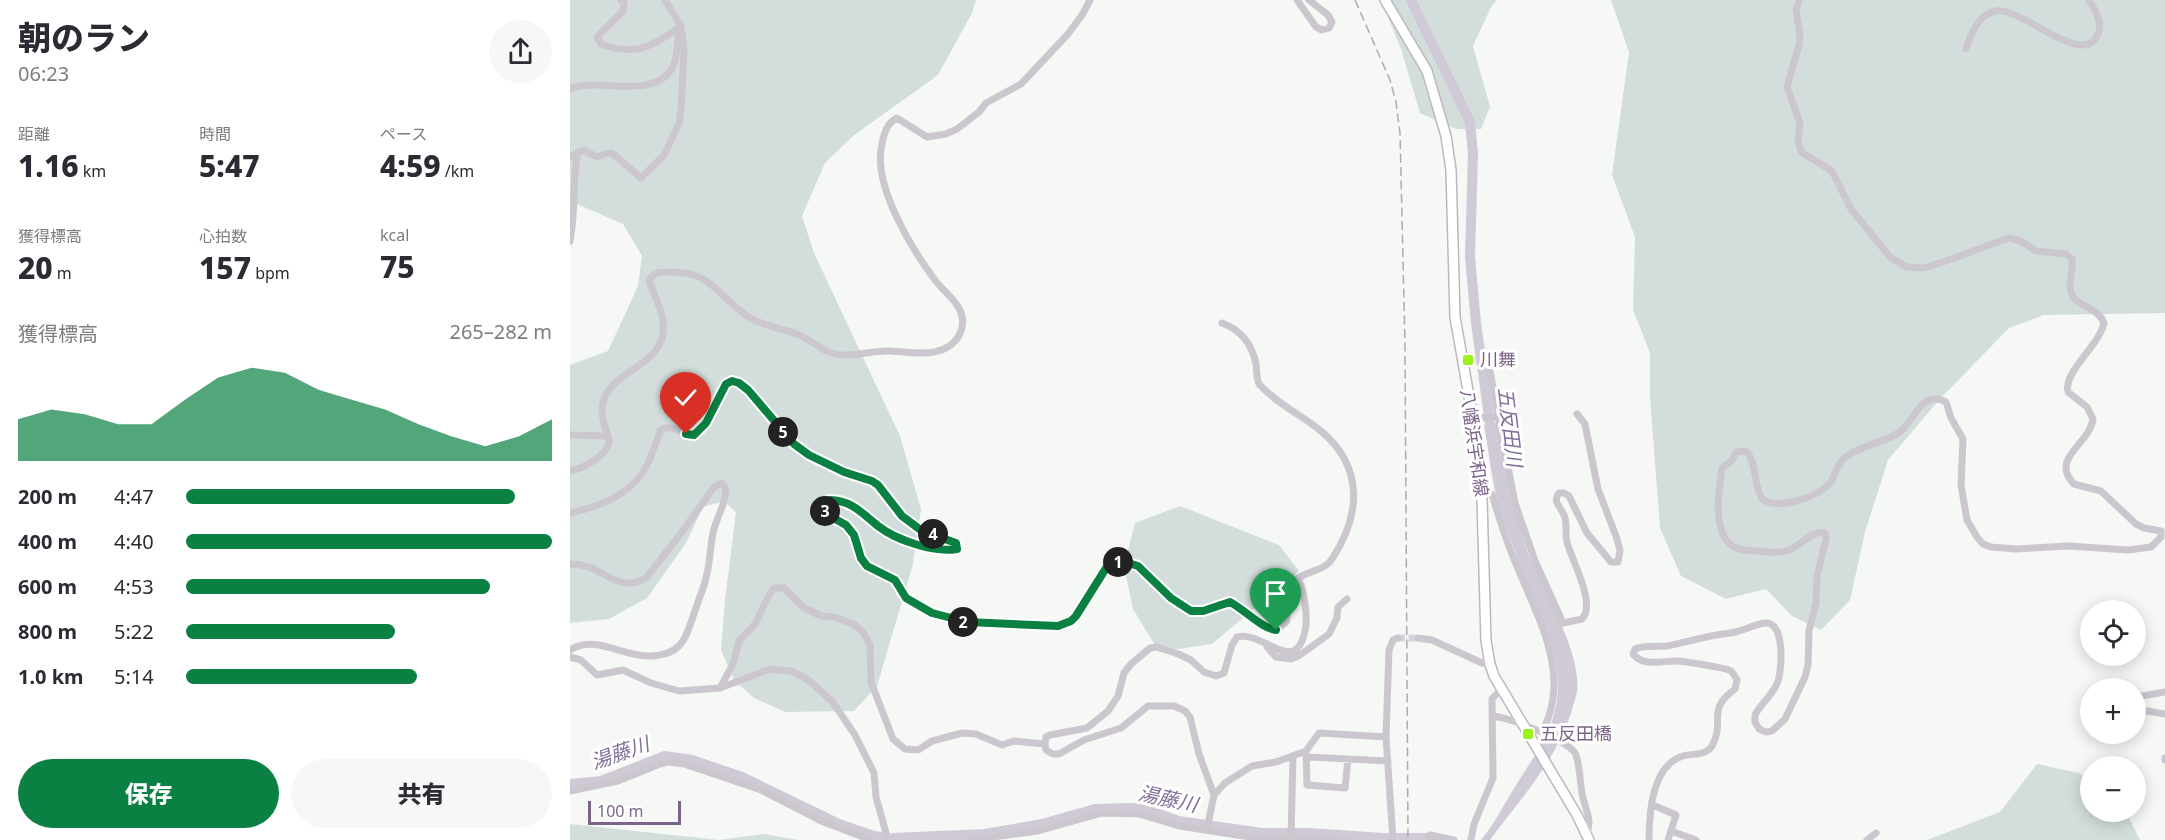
<!DOCTYPE html>
<html lang="ja">
<meta charset="utf-8">
<style>
:root{--surface:#fff;--page:#f7f7f7;--text:#2b2b33;--muted:#7c7c81;--accent:#0b8043}
body{margin:0;font-family:"Noto Sans","Noto Sans JP",sans-serif;background:var(--page);color:var(--text);height:100vh;display:flex;flex-direction:column;font-size:22px;white-space:nowrap}
*{box-sizing:border-box;margin:0}
p{font-size:20px;color:var(--muted)}
.icon{flex:none;width:33px;height:33px;fill:none;stroke:currentColor;stroke-width:2;stroke-linecap:round;stroke-linejoin:round}
.map{position:relative;flex:1;overflow:hidden}
.panel{display:flex;flex-direction:column;background:var(--surface);width:570px}
.panel>*{flex:none}
.buttons{position:absolute;left:1510px;top:600px;display:grid;gap:12px}
.buttons a{display:grid;place-items:center;width:66px;height:66px;border-radius:50%;background:var(--surface);box-shadow:0 3px 15px #0003;font-size:30px}
.scale{position:absolute;left:18px;bottom:15px;width:93px;box-sizing:border-box;padding-left:6px;border:3px solid #7b6489;border-top:0;font-size:16px;line-height:21px;white-space:nowrap;color:#7b6489;-webkit-text-stroke:4px #fff;paint-order:stroke}
.pin{position:absolute;display:grid;place-items:center;width:51px;height:51px;color:#fff;margin:-62px -26px;border-radius:50% 50% 50% 0;rotate:-45deg;box-shadow:0 0 6px #0007}
.pin .icon{rotate:45deg}
.km{position:absolute;width:30px;height:30px;margin:-15px;border-radius:50%;background:#222;color:#fff;font-size:16px;line-height:30px;text-align:center}
.round{display:grid;place-items:center;flex:none;width:63px;height:63px;border-radius:32px;background:var(--page)}
.head{display:flex;align-items:center;justify-content:space-between;height:102px;padding:0 18px}
h1{font-size:33px;font-weight:800;line-height:45px}
.stats{display:grid;grid-template-columns:repeat(3,1fr);gap:9px;height:102px;padding:6px 18px}
.stats div{display:grid;align-content:center}
.stats b{font-size:30px;font-weight:800}
.stats small{font-size:16px;font-weight:400}
.stats p{font-size:16px}
.chart{height:168px;padding:12px 18px}
.chart p{display:flex;justify-content:space-between}
.chart svg{width:100%;height:108px;margin-top:6px;fill:var(--accent);opacity:.7}
.cta{display:flex;gap:12px;margin-top:auto;padding:12px 18px}
.cta a{flex:1;height:69px;border-radius:36px;background:var(--accent);color:#fff;font-size:24px;font-weight:800;line-height:69px;text-align:center}
.cta a+a{background:var(--page);color:var(--text)}
ul{padding:0 18px;list-style:none;font-size:20px}
li{display:grid;grid-template-columns:96px 72px 1fr;align-items:center;height:45px}
li i{height:15px;border-radius:8px;background:var(--accent)}
main{display:flex;flex:1;min-height:0}
.map>svg:first-child{display:block}
.green{fill:#d3dedc}
.water{fill:#d0cad7}
.lines{fill:none;stroke-linecap:round;stroke-linejoin:round}
.river{stroke:#d0cad7;stroke-width:10}
.minor-tunnel{stroke:#d6d3da;stroke-width:7;stroke-dasharray:7 3.5;stroke-linecap:butt}
.major-casing{stroke:#bdb8c0;stroke-width:12}
.minor{stroke:#ccc7cf;stroke-width:7}
.major{stroke:#fff;stroke-width:9}
.rail{stroke:#b0a9b5;stroke-width:1.5;stroke-dasharray:9 4.5;stroke-linecap:butt}
.route-casing{stroke:#fff;stroke-width:12}
.route{stroke:#0b8043;stroke-width:8}
.poi-dot{fill:#9af319;stroke:#fff;stroke-width:2}
.labels{text-anchor:middle;stroke-width:6;stroke-linejoin:round;paint-order:stroke}
.poi-label{font-size:18px;fill:#7b6489;stroke:#fff;text-anchor:start}
.street-label{font-size:18px;fill:#7b6489;stroke:#fff}
.water-label{font-size:20px;font-style:italic;fill:#826e9a;stroke:#fff}
</style>
<main>
<section class="panel">
<div class="head"><div><h1>朝のラン</h1><p>06:23</p></div><a class="round"><svg class="icon" aria-label="share" viewBox="0 0 24 24"><path d="M12 15V3M7 8l5-5 5 5M5 13v7h14v-7"/></svg></a></div>
<div class="stats">
<div><p>距離</p><b>1.16<small> km</small></b></div>
<div><p>時間</p><b>5:47</b></div>
<div><p>ペース</p><b>4:59<small> /km</small></b></div>
</div>
<div class="stats">
<div><p>獲得標高</p><b>20<small> m</small></b></div>
<div><p>心拍数</p><b>157<small> bpm</small></b></div>
<div><p>kcal</p><b>75</b></div>
</div>
<div class="chart"><p><span>獲得標高</span>265–282 m</p>
<svg viewBox="0 0 160 44" preserveAspectRatio="none"><path d="M0 44V27L10 23L20 25L30 29L40 29L50 19L60 10L70 6L80 8L90 15L100 19L110 23L120 29L130 34L140 38L150 34L160 27V44z"/></svg>
</div>
<ul>
<li><b>200 m</b>4:47<i style="width:90%"></i></li>
<li><b>400 m</b>4:40<i style="width:100%"></i></li>
<li><b>600 m</b>4:53<i style="width:83%"></i></li>
<li><b>800 m</b>5:22<i style="width:57%"></i></li>
<li><b>1.0 km</b>5:14<i style="width:63%"></i></li>
</ul>
<div class="cta"><a>保存</a><a>共有</a></div>
</section>
<div class="map">
<svg width="1595" height="840" viewBox="0 0 1595 840">
<rect width="100%" height="100%" fill="#f5f8f5"/>
<path class="green" d="M0 0H406L402 13 368 75 283 136 255 163 232 216 244 253 330 436 351 509 343 564 307 686 284 711 215 712 184 698 164 680 151 650 155 600 166 512 154 501 133 507 116 543 77 598 39 619 0 623V365L38 351 68 286 72 256 53 224 0 201Z
M811 0H927L922 5 903 46 920 107 911 129H886L850 113 831 49Z
M1041 0H1595V313L1474 315 1439 328 1369 400 1318 460 1295 532 1280 600 1251 630 1222 616 1196 589 1156 599 1111 576 1090 528 1080 396V353L1063 310 1065 237 1042 175 1059 52Z
M610 506 709 545 729 571 642 644 589 652 563 609 554 566 565 523Z
M1467 764 1509 773 1521 782V812H1556L1570 840H1357L1430 812Z
M0 824 149 840 194 834 228 840H0Z"/>
<path class="water" d="M927 423C935 464 943 506 956 547 970 588 1012 649 1007 692 1006 698 1003 704 1002 710 986 761 951 798 920 840H911C924 824 932 808 943 790 957 766 977 742 984 714 997 669 974 623 957 583 948 559 938 535 930 510 922 483 919 453 914 425Z"/>
<g class="lines">
<path class="river" d="M841 0 900 122 903 154 900 257 906 323 922 438
M0 784 31 781 95 756 122 760 172 777 269 824 304 836 311 837
M322 838 415 834 472 824 525 809 564 808 579 810 608 821 692 833H739L813 838H860L868 840"/>
<path class="minor-tunnel" d="M828 638H848"/>
<defs>
<path id="major" d="M815 0 857 71 876 136 881 170 885 317 911 464 916 641 920 664 924 676 1007 815 1019 840"/>
</defs>
<use href="#major" class="major-casing"/>
<path class="minor" d="M51 0 54 3 53 11 27 37 31 44C66 57 83 46 111 26
M727 0 746 27 752 30 759 28 762 22 758 15 739 0
M1396 49C1401 34 1408 14 1426 11 1451 6 1514 70 1528 34 1533 23 1525 10 1519 0
M0 89C28 76 83 102 103 67 107 59 107 44 109 35
M0 157 13 150 27 157 37 153H42L71 178 94 155 109 124 111 111 114 50 111 26 95 0
M0 241C6 211 2 181 8 152
M923 356 919 365 928 416
M904 419 928 416 945 503 965 561 993 623 1012 619C1027 604 1001 559 997 542 995 534 997 526 995 518 993 508 981 503 989 493H994L999 496 1017 533 1041 562H1048L1050 550 1046 536 1028 489 1015 424 1007 414
M0 435 37 436
M0 471C12 469 37 456 39 442 39 439 38 436 37 433 32 419 29 406 37 393 51 370 84 365 92 338 98 319 85 298 79 281 83 272 89 273 98 272 144 270 149 300 182 319 197 327 214 329 229 335 241 340 250 349 261 353 280 359 301 350 320 351 337 352 358 356 374 349 387 343 395 330 392 316 389 302 373 291 365 280 341 248 302 184 312 144 314 133 317 123 327 118L357 137 376 134 387 129 409 112 416 103 451 84 498 34 512 15 520 0
M913 494H922C929 518 936 541 946 564 967 616 1003 676 972 732
M0 513C28 507 62 494 76 467 82 456 86 443 90 431 103 420 117 442 130 430 143 418 147 398 156 383L162 381 169 383 178 390 224 444 239 455 274 472 302 481 308 485 332 516 352 531 386 543 387 549C362 553 332 541 312 529 294 518 283 500 260 500L253 505 258 515 276 525 284 535 291 558 297 566 325 580 336 598 362 613 397 623 488 625 501 621 506 616 538 565 555 562 568 566 601 599 621 611H633L660 602C675 610 691 628 706 630L716 622C719 611 715 591 723 582 733 571 754 572 762 559 791 515 794 467 751 431 731 415 706 403 689 384 686 377 687 371 686 364 682 344 671 330 652 323
M0 564C6 564 13 565 19 567 41 576 53 592 77 577L112 532 144 487 152 483 156 489C156 504 146 518 143 533 140 548 140 563 136 578 134 588 129 598 126 608 116 635 115 655 80 656 52 657 27 634 0 650
M848 638 862 640 912 663 920 664
M697 647 706 657 721 659 730 655 759 634 767 618 768 607 777 599
M0 657 11 660 27 675 53 670 81 683 109 691 150 688 200 669 221 671 237 679 262 701 285 735 304 773 306 797 318 840
M150 688 163 664 169 641 185 624 199 595 204 588H214L233 607 251 616 265 617 285 625 293 632 300 645 301 682 323 739 335 749 348 750 362 741 392 733 406 734 432 745 444 741 475 744
M1566 697 1595 692
M1566 713 1578 711 1595 714
M922 716C938 717 997 740 1005 753 1010 761 1010 787 1013 798 1016 811 1023 821 1016 834
M475 744 476 737 480 735 517 728 538 711 548 696 554 673 561 664 580 648 587 647 608 654 621 660 634 672 646 676 654 673 662 645 667 637C693 629 728 682 736 625 737 614 734 588 728 579
M475 744 476 750 483 754H489L514 740 551 728 578 706H604L615 711 620 717 629 754 644 795 637 829
M736 751 737 785 775 788 778 759
M738 757 818 761
M1595 758V760
M0 791 48 781 90 764 98 762 114 764 191 790 251 821 301 840
M644 795 655 783 682 766 706 762 736 751 749 733 816 737
M1083 805 1106 815 1098 840
M1101 831 1126 840
M860 835 884 840
M721 838 723 756
M400 840 468 831 532 813 569 814 609 826 693 839 782 840
M823 840 816 737 819 650 823 640 828 638
M901 840 904 824 923 778 922 699 931 689
M1079 840C1079 812 1082 765 1113 756 1123 753 1136 756 1142 746 1156 721 1135 711 1165 689L1167 680C1165 677 1164 674 1161 671 1157 668 1116 662 1109 661 1094 660 1074 668 1063 654L1065 649C1075 645 1086 647 1097 646 1118 642 1139 635 1160 633 1172 632 1186 623 1196 623 1215 623 1212 669 1208 681 1204 694 1191 703 1185 715V722L1189 729 1196 732 1202 731 1215 719 1235 677 1238 665 1239 631 1246 603 1247 576 1256 538 1255 533C1243 529 1230 546 1219 550 1210 554 1196 552 1187 551 1179 551 1170 550 1164 547 1141 534 1149 488 1152 468L1162 460 1166 452 1176 451C1187 462 1183 485 1192 499 1209 510 1247 498 1260 483 1266 475 1267 462 1277 456 1293 444 1316 443 1331 431 1346 419 1351 389 1376 402L1381 418 1393 439 1391 485 1397 520 1407 537 1413 544 1421 547 1446 549 1498 546 1558 550 1581 547 1591 537V531L1574 528 1566 524 1531 491 1504 484C1479 458 1520 444 1523 419L1517 407 1498 392C1493 372 1529 346 1534 323 1528 307 1507 307 1501 293 1497 283 1504 270 1502 259L1496 254 1466 251 1451 241 1439 238 1370 263 1353 268 1336 267 1320 257 1281 209 1262 171 1231 152 1228 140 1230 124 1217 87 1229 45 1230 35 1226 10 1229 0
M1297 840 1306 833"/>
<use href="#major" class="major"/>
<path class="rail" d="M785 0 820 80 826 102 830 133 835 344 838 840"/>
</g>
<g class="lines">
<defs>
<path id="route" d="M116 434 124 435 136 423 156 384 162 381 169 383 178 390 224 444 239 455 274 472 302 481 308 485 332 516 352 531 386 543 387 549C364 553 326 540 308 526 293 514 281 500 260 500L253 505 258 515 276 525 284 535 291 558 297 566 325 580 336 598 362 613 397 622 488 626 501 621 506 616 538 565 555 562 568 566 601 598 621 611H633L660 602C675 610 691 628 706 630"/>
</defs>
<use href="#route" class="route-casing"/>
<use href="#route" class="route"/>
</g>
<g class="poi-dot">
<rect x="892" y="354" width="12" height="12" rx="3"/>
<rect x="952" y="728" width="12" height="12" rx="3"/>
</g>
<g class="labels">
<g class="poi-label">
<text x="910" y="366">川舞</text>
<text x="970" y="740">五反田橋</text>
</g>
<g class="street-label">
<text transform="translate(904 443) rotate(82)" y="6">八幡浜宇和線</text>
</g>
<g class="water-label">
<text transform="translate(940 427) rotate(83)" y="7">五反田川</text>
<text transform="translate(50 753) rotate(-19)" y="7">湯藤川</text>
<text transform="translate(598 799) rotate(12)" y="7">湯藤川</text>
</g>
</g>
</svg>
<div class="buttons">
<a><svg class="icon" aria-label="locate" viewBox="0 0 24 24"><circle cx="12" cy="12" r="6"/><path d="M12 2v4M12 18v4M2 12h4M18 12h4"/></svg></a>
<a>+</a>
<a>−</a>
</div>
<div class="scale">100 m</div>
<div class="pin" style="left:706px;top:630px;background:#1e9e55"><svg class="icon" aria-label="arrive" viewBox="0 0 24 24"><path d="M6 21V4h12l-3 4 3 4H6"/></svg></div>
<div class="pin" style="left:116px;top:434px;background:#d93025"><svg class="icon" aria-label="check" viewBox="0 0 24 24"><path d="M5 12l5 5 9-10"/></svg></div>
<b class="km" style="left:548px;top:562px">1</b>
<b class="km" style="left:393px;top:622px">2</b>
<b class="km" style="left:255px;top:511px">3</b>
<b class="km" style="left:363px;top:534px">4</b>
<b class="km" style="left:213px;top:432px">5</b>
</div>
</main>
